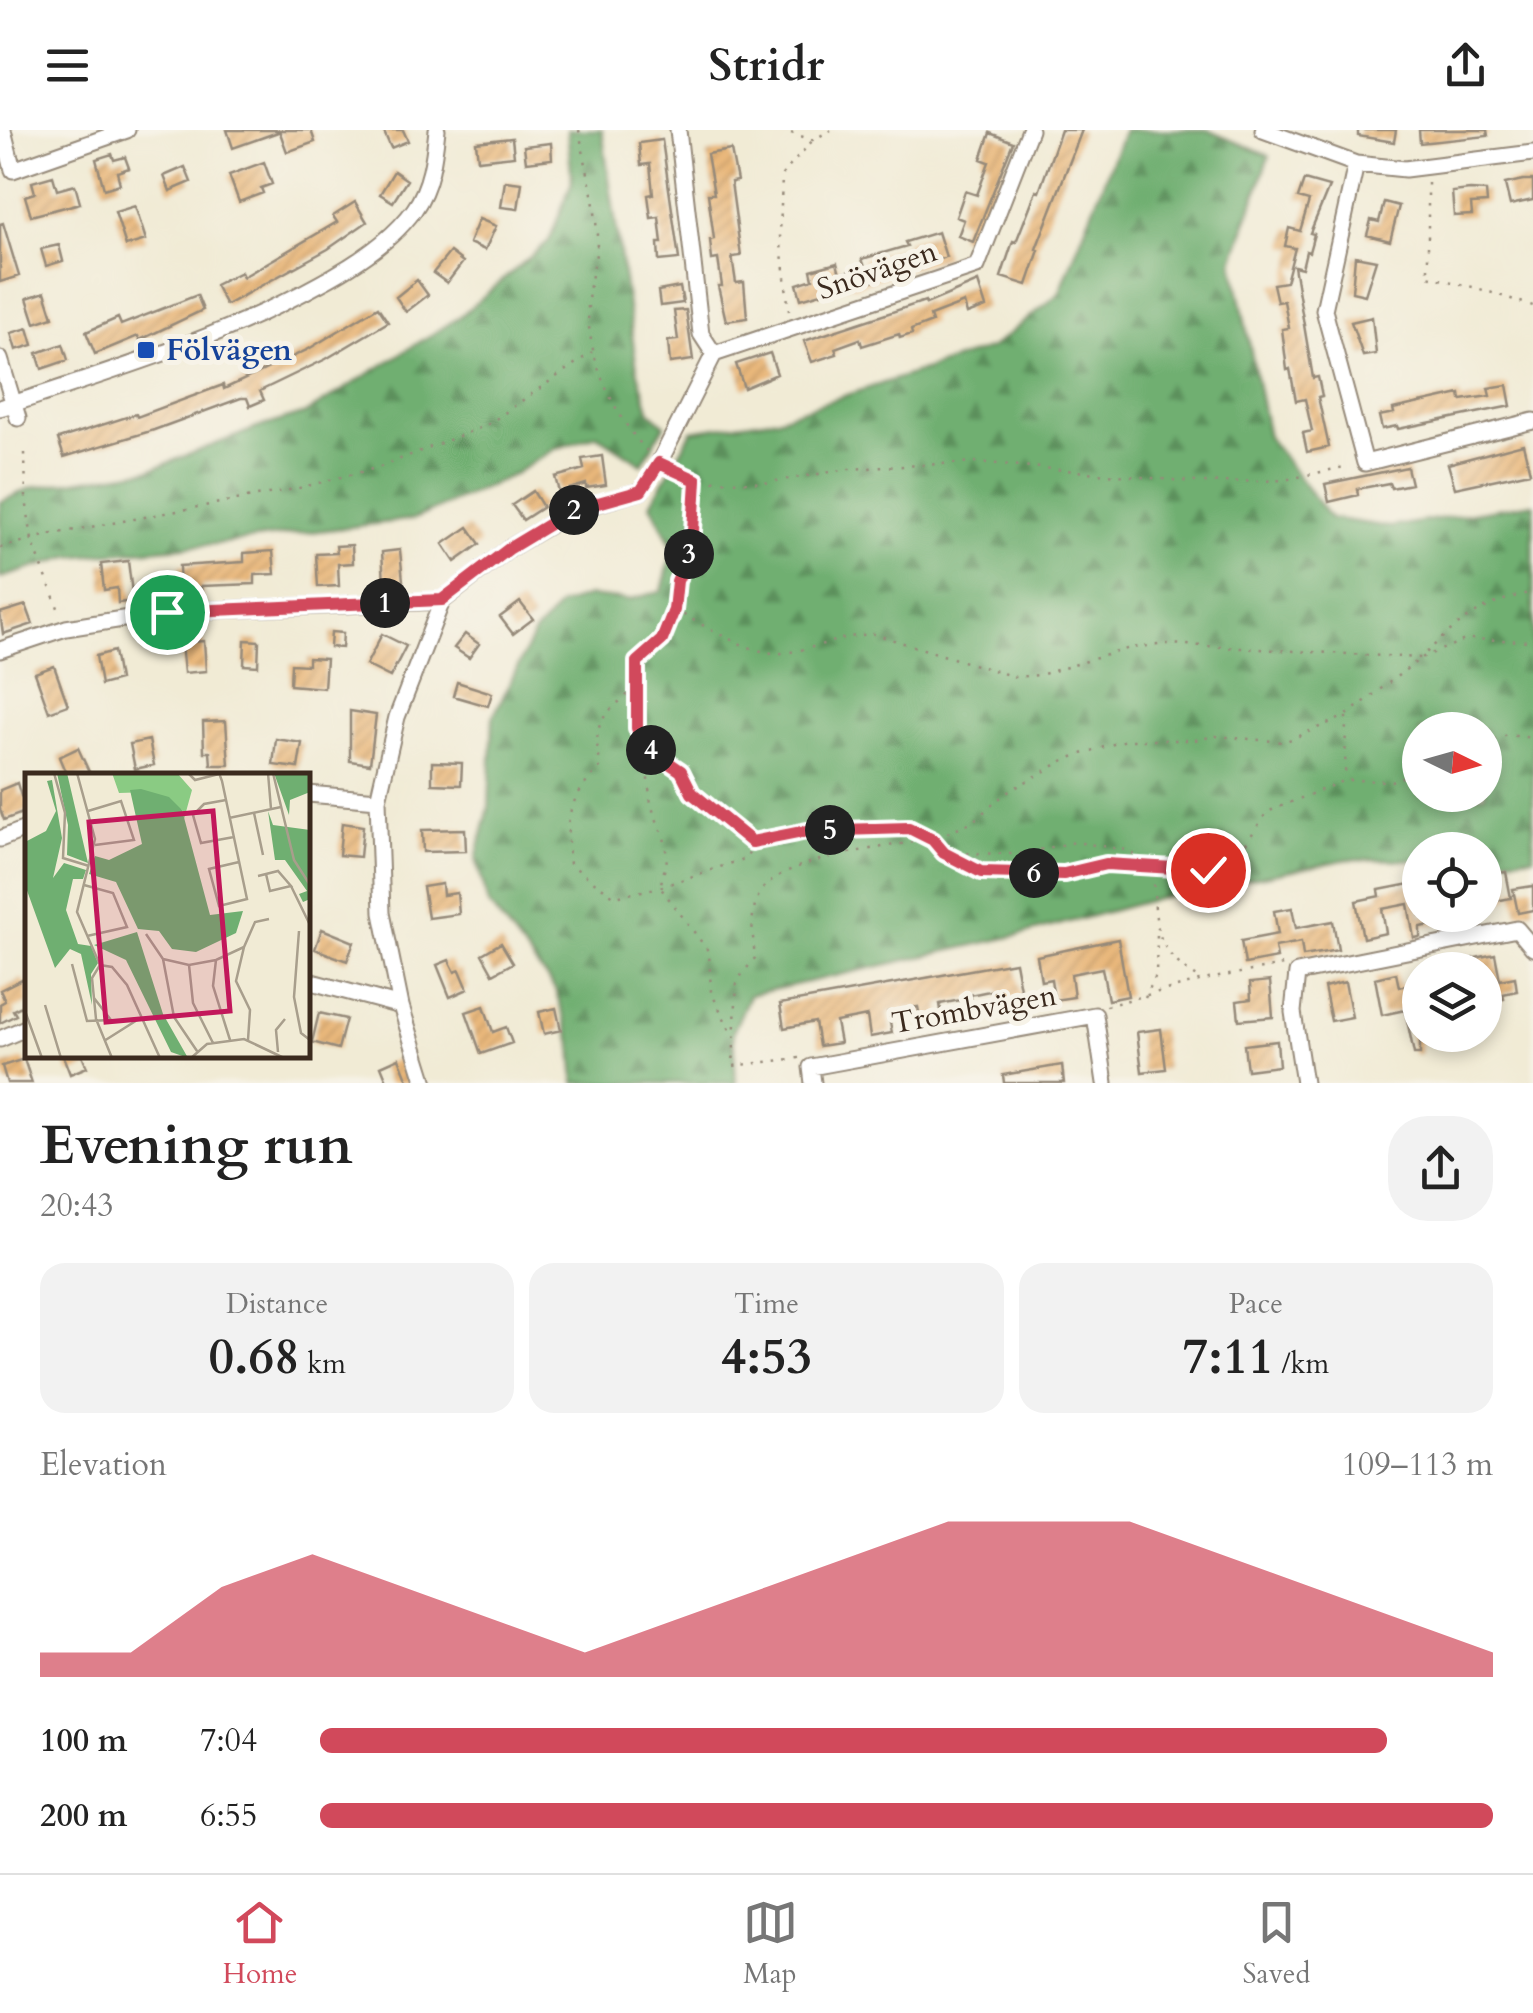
<!DOCTYPE html>
<meta charset="utf-8">
<style>
:root{--surface:#fff;--page:#f2f2f2;--text:#222;--muted:#767676;--line:#e0e0e0;--accent:#d1495b}
body{margin:0;font-family:Cardo,serif;background:var(--page);color:var(--text);height:100vh;display:flex;flex-direction:column;font-size:38px;white-space:nowrap}
*{box-sizing:border-box;margin:0}
p{font-size:32px;color:var(--muted)}
.icon{flex:none;width:55px;height:55px;fill:none;stroke:currentColor;stroke-width:2;stroke-linecap:round;stroke-linejoin:round}
.map{position:relative;height:953px;overflow:hidden}
.side{display:flex;flex-direction:column;background:var(--surface);flex:1}
.side>*{flex:none}
.needle{width:65px;rotate:95deg}
.fabs{position:absolute;left:1402px;top:582px;display:grid;gap:20px}
.fabs a{display:grid;place-items:center;width:100px;height:100px;border-radius:50%;background:var(--surface);box-shadow:0 5px 15px #0003;font-size:50px}
.pin{position:absolute;display:grid;place-items:center;width:85px;height:85px;color:#fff;margin:-42px;border:5px solid #fff;border-radius:50%;box-shadow:0 2px 10px #0007}
.km{position:absolute;width:50px;height:50px;margin:-25px;border-radius:50%;background:#222;color:#fff;font-size:28px;line-height:50px;text-align:center}
.round{display:grid;place-items:center;flex:none;width:105px;height:105px;border-radius:40px;background:var(--page)}
.overview{display:flex;align-items:center;justify-content:space-between;height:170px;padding:0 40px}
h1{font-size:55px;font-weight:700;line-height:75px}
.metrics{display:grid;grid-template-columns:repeat(3,1fr);gap:15px;height:170px;padding:10px 40px}
.metrics div{display:grid;align-content:center;border-radius:25px;background:var(--page);text-align:center}
.metrics b{font-size:50px;font-weight:700}
.metrics small{font-size:28px;font-weight:400}
.metrics p{font-size:28px}
.chart{height:280px;padding:20px 40px}
.chart p{display:flex;justify-content:space-between}
.chart svg{width:100%;height:180px;margin-top:10px;fill:var(--accent);opacity:.7}
ul{padding:0 40px;list-style:none;font-size:32px}
li{display:grid;grid-template-columns:160px 120px 1fr;align-items:center;height:75px}
li i{height:25px;border-radius:12px;background:var(--accent)}
header{display:flex;justify-content:space-between;align-items:center;height:130px;padding:0 40px;background:var(--surface);font-size:45px;font-weight:700}
.tabs{display:flex;justify-content:space-around;align-items:center;height:140px;border-top:2px solid var(--line);background:var(--surface);font-size:28px;color:var(--muted)}
.tabs a{display:grid;justify-items:center;gap:5px}
.tabs .active{color:var(--accent)}
.map>svg:first-child{display:block}
.forest{fill:url(#forest-firs);stroke:#556c48;stroke-width:2.5;fill-rule:evenodd}
.building{fill:url(#building-hatch)}
.lines{fill:none;stroke-linecap:round;stroke-linejoin:round}
.minor-casing{stroke:#968a7a;stroke-width:19}
.path{stroke:#968a7a;stroke-width:2.5;stroke-dasharray:2.5 8;stroke-linecap:butt}
.minor{stroke:#fff;stroke-width:15}
.route-casing{stroke:#fff;stroke-width:20}
.route{stroke:#d1495b;stroke-width:12}
.transit-dot{fill:#1a4fb4;stroke:#f7f3e8;stroke-width:4}
.labels{text-anchor:middle;stroke-width:10;stroke-linejoin:round;paint-order:stroke}
.street-label{font-size:30px;fill:#3b2a1e;stroke:#f7f3e8}
.transit-label{font-size:30px;font-weight:bold;fill:#164399;stroke:#f7f3e8;text-anchor:start}
.inset-road{fill:none;stroke:#a89e8c;stroke-width:2.5}
.view{fill:#c2185b;fill-opacity:0.15;stroke:#c2185b;stroke-width:5}
.inset-edge{fill:none;stroke:#3b2a1e;stroke-width:5}
</style>
<header><svg class="icon" aria-label="menu" viewBox="0 0 24 24"><path d="M4 6h16M4 12h16M4 18h16"/></svg>Stridr<svg class="icon" aria-label="share" viewBox="0 0 24 24"><path d="M12 15V3M7 8l5-5 5 5M5 13v7h14v-7"/></svg></header>
<div class="map">
<svg width="1533" height="953" viewBox="0 0 1533 953">
<defs>
<pattern id="forest-firs" width="22" height="20" patternUnits="userSpaceOnUse" patternTransform="scale(2.5)"><rect width="22" height="20" fill="#6faf71"/><path d="M5 1l3.5 6h-7zM16 11l3.5 6h-7z" fill="#5c8f5c"/></pattern>
<pattern id="building-hatch" width="6" height="6" patternUnits="userSpaceOnUse" patternTransform="scale(2.5)"><rect width="6" height="6" fill="#e9b87c"/><path d="M-1 1l2-2M0 6l6-6M5 7l2-2" fill="none" stroke="#c99e6b"/></pattern>
</defs>
<rect width="100%" height="100%" fill="#f7f3e8"/>
<filter id="ink" filterUnits="userSpaceOnUse"><feTurbulence type="fractalNoise" baseFrequency=".01" numOctaves="2"/><feDisplacementMap in="SourceGraphic" scale="20" xChannelSelector="R" yChannelSelector="G"/><feConvolveMatrix kernelMatrix="1 2 1 2 8 2 1 2 1" color-interpolation-filters="sRGB"/></filter>
<filter id="wash" filterUnits="userSpaceOnUse"><feTurbulence type="fractalNoise" baseFrequency=".0048" numOctaves="4" result="noise"/><feDisplacementMap in="SourceGraphic" scale="40" xChannelSelector="R" yChannelSelector="G"/><feGaussianBlur stdDeviation="2.25" result="paint"/><feColorMatrix in="noise" values="0 0 0 0 0 0 0 0 0 0 0 0 0 0 0 0 0 1.4 0 .05"/><feComposite in="paint" operator="in"/></filter>
<g filter="url(#wash)">
<rect width="100%" height="100%" fill="#f1ebd5"/>
<path class="forest" d="M567 0H602L637 239 650 282 665 295 642 334 597 305 555 319 511 346 414 389 215 414 69 427 0 448V372L31 358 152 339 257 298 306 283 458 188 549 111 572 52Z
M1124 0H1207L1269 26 1233 131 1268 307 1330 388 1390 397 1533 373V726L1485 730V720H1420V730L1348 729 1178 763 1024 804 749 865 733 902 736 953H575L572 913 555 859 489 775 476 729 489 677 493 587 534 504 560 475 589 466 628 470 662 461 673 418 651 374 692 301 777 288 991 218 1059 164ZM1420 600H1485V665H1420Z"/>
<g id="blocks">
<path class="building" d="M227 0H278V2L233 18Z
M279 0H311L315 12 287 22Z
M383 0H403L408 11 391 18Z
M1061 0H1082L1036 119 1039 120 1027 155 1001 147 1013 111 1016 112 1036 61 1039 62Z
M1358 0H1396L1394 12 1358 6Z
M1419 0H1487L1488 6 1420 13Z
M990 3 1013 12 973 112 958 106 964 90 956 87 965 61 977 65 989 32 981 29Z
M512 8 514 26 478 30 476 12Z
M662 10 679 129 659 131 658 113H662L659 87 651 88 648 65 653 64 650 34 641 35 639 13Z
M551 13 552 29 526 32 524 16Z
M731 20 737 51 731 52 741 126 732 127 736 153 744 152 747 188 726 191 718 156H722L718 129 712 130 710 110 714 109 708 64H714L707 24Z
M112 24 114 30 125 27 129 38 117 42 120 54 104 59 96 29Z
M264 32 272 54 261 58 263 63 239 72 229 45Z
M185 37 191 52 170 61 164 46Z
M394 41 407 50 393 72 380 64Z
M53 46 57 60 75 55 80 73 31 86 25 66 35 63 32 52Z
M1304 50 1329 57 1310 103 1314 104 1309 122 1306 121 1302 138 1294 136 1313 248 1318 247 1322 266 1318 267 1329 317 1307 322 1303 303 1312 301 1305 269 1296 271 1290 239 1287 240 1282 199 1289 198 1284 171 1277 172 1273 154 1286 152 1295 118 1285 116 1289 98 1300 101 1309 71 1298 68Z
M1523 50H1533V70L1510 75 1505 54Z
M505 51 522 53 518 79 501 77Z
M1470 60 1486 61 1487 73 1471 74 1472 85 1454 86 1452 62Z
M355 72 367 92 328 119 226 175 215 155 241 142 243 147 337 92 333 86Z
M1384 72 1399 76 1390 111 1367 105 1371 90 1379 92Z
M135 76 146 110 126 116 115 82Z
M479 89 496 96 485 120 469 113Z
M3 93 19 146 0 152V94Z
M938 102 946 127 853 157 852 154 801 169 797 154 813 149 811 140 837 133 840 144 865 137 862 129 907 116 905 112Z
M59 115 63 131 46 136 41 119Z
M450 122 463 132 447 153 433 143Z
M1355 126 1376 130 1365 165 1352 162Z
M417 150 428 165 406 182 396 167Z
M978 152 986 177 967 184 964 173 930 186 932 192 911 200 912 204 900 208 899 204 862 216 860 209 835 218 837 224 812 232 804 211 925 171 926 174Z
M680 157 683 173 660 176 658 161Z
M45 162 53 187 35 193 27 168Z
M197 165 203 180 140 210 138 206 95 224 86 202 118 188 121 195Z
M378 177 388 192 326 229 260 261 264 270 250 276 247 268H241L154 300 64 327 58 309 136 284 137 287 223 255 224 259 307 220Z
M686 180 693 230 670 233 668 211 678 210 674 181Z
M1372 187 1376 224 1363 226 1351 192Z
M28 198 33 215 16 220 11 203Z
M63 214 68 230 42 239 37 223Z
M770 223 777 244 744 258 736 234Z
M1507 255 1511 276 1398 299 1397 296 1382 299 1379 286 1394 283 1393 279 1460 264 1461 270 1490 266 1488 258Z
M1523 314 1530 342 1455 358 1448 334Z
M602 326 606 355 586 358V354L559 362 555 347 584 339 582 329Z
M1407 337 1411 354 1391 358 1389 353 1357 359 1358 365 1329 372 1325 354Z
M533 361 543 377 523 390 512 375Z
M468 397 480 414 455 432 443 414Z
M352 415 353 433 338 434 339 456 318 457 316 424 337 423 336 416Z
M400 420 403 451 384 452 382 422Z
M273 421 275 444 255 445V454L201 456 202 465H180L179 436 244 432V423Z
M128 431 133 471 118 473 117 458 104 460 101 434Z
M520 472 533 489 513 504 500 487Z
M26 475 33 494 3 504 0 483Z
M331 502 343 503 342 518 330 517Z
M382 504 406 516 390 547 366 535Z
M465 504 479 514 469 528 454 518Z
M245 510 259 511 258 536 244 535Z
M204 511 206 541 184 543 181 513Z
M114 521 119 550 101 555 96 526Z
M308 528 326 529 324 558 290 555 291 534 308 535Z
M54 536 68 575 49 582 35 543Z
M457 552 492 563 488 576 453 566Z
M350 581 376 585 370 634 350 631Z
M226 591 229 635H211L210 622H204L203 592Z
M276 609 302 613 298 638 273 635Z
M149 610 154 635 135 639 130 614Z
M78 618 91 646H67L59 627Z
M432 632 462 633 461 655 432 654Z
M17 653 21 666 28 663V681L4 690 0 679V660Z
M342 693 363 696 360 727 339 725Z
M465 699 466 721 423 722 422 700Z
M1506 742 1511 768 1485 773V745Z
M1420 752V785H1452L1453 791 1420 797V807L1414 808 1408 774 1382 779 1386 803 1363 808 1356 771 1380 766 1379 760Z
M442 754 443 765 457 763 459 784 428 788 423 757Z
M1533 756V780L1518 783 1513 759Z
M1292 778 1296 798 1333 791 1338 820 1303 826 1301 812 1275 817 1277 828 1245 834 1241 811 1278 804 1274 781Z
M322 799 354 812 347 831 315 819Z
M1118 809 1128 866 1108 870 1102 838 1071 844 1074 867 1054 870 1051 849 1041 851 1037 826Z
M501 813 513 833 493 844 482 824Z
M1495 824 1500 850 1515 847 1517 861 1503 864 1504 869 1485 872V840H1474L1471 829Z
M449 830 455 842 460 840 468 859 450 867 437 835Z
M1015 832 1023 875 1003 879 999 859 970 865 971 868 940 874 943 893 922 897 918 877 888 882 892 903 870 907 867 886 836 892 840 913 819 916 815 892 784 898 780 874Z
M1396 843 1399 857 1420 852V924H1414L1405 880 1382 885 1375 848Z
M22 849 28 859V873L13 880 16 885 0 893V874L5 871 0 860Z
M1270 851 1273 887 1239 890 1237 871 1251 869 1250 853Z
M1345 852 1352 887 1331 891 1324 857Z
M484 876 493 902 506 897 512 913 481 924 466 882Z
M556 878 561 900 544 904 539 882Z
M319 883 346 889 338 919 312 912Z
M1161 899 1166 939 1142 942 1137 902Z
M1277 911 1279 936 1247 940 1244 915Z
M63 926H82L87 937 70 944Z
M399 928 409 953H388L381 936Z
M24 929 32 953H7L2 936Z
M1062 935 1064 953H1004L1003 945Z"/>
</g>
</g>
<g filter="url(#ink)">
<use href="#blocks" fill-opacity="0" stroke="#968a7a" stroke-width="2.5"/>
<g class="lines">
<defs>
<path id="minor" d="M3 0 13 40 127 0
M678 0 701 204 714 224 977 136 1030 0
M1263 0 1356 34 1405 39 1533 23
M1356 34 1324 180 1365 333 1533 291
M0 229 18 288
M0 278C109 242 218 210 319 154 353 136 391 112 414 80 431 56 434 28 437 0
M659 333 714 224
M0 520 66 498 167 482 442 471 510 418 573 381 641 361
M308 664 378 670
M0 709 28 698
M308 851 401 876
M0 909 28 897
M425 953 401 876 382 783 378 670 397 587 442 471
M813 953 811 937 1095 885 1105 953
M1304 953 1293 882 1297 843 1517 799 1533 818"/>
</defs>
<use href="#minor" class="minor-casing"/>
<path class="path" d="M579 0C585 34 596 71 597 106 598 129 588 152 588 175 587 227 612 283 647 321
M781 0 813 10 831 0
M1428 53V146L1477 158 1533 176
M789 181 780 106 782 45 813 10
M25 323 26 369 32 410 60 483
M673 340 696 350 764 353 849 339 977 332 1206 353 1284 350 1349 336
M696 352 692 418 677 451 674 480 662 510 637 532V598L644 616 651 675 665 711 667 729 660 757 709 822 711 862 730 900
M0 418 48 405 295 359 380 337 487 295 592 222
M674 480C703 494 751 526 782 523 814 520 841 505 874 504L1015 547 1040 545 1130 518 1168 514 1421 528C1457 492 1482 473 1533 462
M636 558C603 585 590 592 601 636 568 671 564 686 570 734L615 767 660 757 747 728 751 715
M1347 585 1421 528 1467 509 1533 511
M1485 615 1507 605 1533 608
M644 616 681 641 692 663 752 712 807 701 909 698 933 709 971 693 1006 663 1066 629 1126 610H1195L1216 606 1284 612 1346 586 1345 647
M946 723 1020 724 1075 712 1127 720 1153 738C1156 791 1150 822 1203 850
M1145 868 1156 845 1157 803
M1106 876 1203 850 1283 835
M799 928 733 936 737 851 755 828C753 805 748 781 762 760 784 727 894 716 933 709L944 723 981 742 1064 743 1106 734 1208 739 1238 725 1267 682 1345 650 1391 651 1420 641"/>
<use href="#minor" class="minor"/>
</g>
</g>
<g class="lines" filter="url(#ink)">
<defs>
<path id="route" d="M167 482 442 470 510 418 573 380 641 361 659 333 696 350 692 418 677 451 674 480 662 510 637 532V598L644 616 681 641 692 663 752 712 807 701 909 698 933 710 944 723 981 742 1064 744 1106 734 1208 740"/>
</defs>
<use href="#route" class="route-casing"/>
<use href="#route" class="route"/>
</g>
<rect class="transit-dot" x="136" y="210" width="20" height="20" rx="5"/>
<g class="labels">
<g class="street-label">
<text transform="translate(877 140) rotate(-19)" y="10">Snövägen</text>
<text transform="translate(974 879) rotate(-10)" y="10">Trombvägen</text>
</g>
<g class="transit-label">
<text x="166" y="230">Fölvägen</text>
</g>
</g>
<g transform="translate(25 643)">
<rect width="285" height="285" fill="#f1ebd5"/>
<path d="M87 0H152L167 17 159 46 157 37 125 19 94 20Z" fill="#8acb83"/>
<path d="M32 0H42L63 90 42 82 43 52ZM249 0H285V19L265 27 264 42ZM27 7 37 65 28 105 39 90 61 97 58 106H48L41 137 53 171 66 173 73 190 66 201 67 232 56 181 45 176 30 195 0 112V69L21 58 31 38 22 8ZM116 16 144 24 157 37 185 142 218 138 211 160 171 179 147 176 134 158 113 156 91 109 64 101 70 83 84 87 117 71 105 17ZM243 38 248 52 285 57V126L278 129 274 121 282 118 260 87H250ZM112 159 138 241 163 285 146 279 101 187 69 172Z" fill="#6faf71"/>
<path class="inset-road" d="M29 0 40 40 38 85 64 93M52 0 70 66 52 139 75 192M163 0 170 7 194 1M194 0 197 8 222 126 194 133 184 96 214 89M243 0 246 36M248 0 269 87 285 112M201 27 179 31 168 42 176 70 209 64M63 38 96 28 109 67 70 72M229 40 238 82M204 45 256 34M233 103 253 98 266 113 245 118 241 101M59 112 88 120 102 154 62 163M266 113 285 152M274 158 269 224 276 260 285 267M121 161 138 186 149 244 172 278M219 174 211 208 225 237 223 267M138 186 164 192 191 187 219 174 230 149 244 146M191 187 188 213 205 267M47 191 62 248 86 247 69 225M75 192 87 194 102 212 135 285M75 192 67 205 71 246 87 285M164 192 168 230 188 270M20 232 36 285M0 238 17 285M79 268 117 244M253 279 251 257 260 246M166 285 182 271 219 266 259 285"/>
<path class="view" d="M188 38 205 238 81 249 64 49Z"/>
<rect width="285" height="285" class="inset-edge"/>
</g>
</svg>
<div class="fabs">
<a><svg class="needle" viewBox="-14 -14 28 28"><path d="M0-13l5 13h-10z" fill="#e53935"/><path d="M0 13l5-13h-10z" fill="#767676"/></svg></a>
<a><svg class="icon" aria-label="locate" viewBox="0 0 24 24"><circle cx="12" cy="12" r="6"/><path d="M12 2v4M12 18v4M2 12h4M18 12h4"/></svg></a>
<a><svg class="icon" aria-label="layers" viewBox="0 0 24 24"><path d="M12 4l9 5-9 5-9-5zM3 14l9 5 9-5"/></svg></a>
</div>
<div class="pin" style="left:167px;top:482px;background:#1e9e55"><svg class="icon" aria-label="arrive" viewBox="0 0 24 24"><path d="M6 21V4h12l-3 4 3 4H6"/></svg></div>
<div class="pin" style="left:1208px;top:740px;background:#d93025"><svg class="icon" aria-label="check" viewBox="0 0 24 24"><path d="M5 12l5 5 9-10"/></svg></div>
<b class="km" style="left:385px;top:473px">1</b>
<b class="km" style="left:574px;top:380px">2</b>
<b class="km" style="left:689px;top:424px">3</b>
<b class="km" style="left:651px;top:620px">4</b>
<b class="km" style="left:830px;top:700px">5</b>
<b class="km" style="left:1034px;top:743px">6</b>
</div>
<section class="side">
<div class="overview"><div><h1>Evening run</h1><p>20:43</p></div><a class="round"><svg class="icon" aria-label="share" viewBox="0 0 24 24"><path d="M12 15V3M7 8l5-5 5 5M5 13v7h14v-7"/></svg></a></div>
<div class="metrics">
<div><p>Distance</p><b>0.68<small> km</small></b></div>
<div><p>Time</p><b>4:53</b></div>
<div><p>Pace</p><b>7:11<small> /km</small></b></div>
</div>
<div class="chart"><p><span>Elevation</span>109–113 m</p>
<svg viewBox="0 0 160 44" preserveAspectRatio="none"><path d="M0 44V38L10 38L20 22L30 14L40 22L50 30L60 38L70 30L80 22L90 14L100 6L110 6L120 6L130 14L140 22L150 30L160 38V44z"/></svg>
</div>
<ul>
<li><b>100 m</b>7:04<i style="width:91%"></i></li>
<li><b>200 m</b>6:55<i style="width:100%"></i></li>
</ul>
</section>
<nav class="tabs">
<a class="active"><svg class="icon" aria-label="home" viewBox="0 0 24 24"><path d="M3 11l9-7 9 7M6 9v11h12V9"/></svg>Home</a>
<a><svg class="icon" aria-label="map" viewBox="0 0 24 24"><path d="M3 6l6-2 6 2 6-2v14l-6 2-6-2-6 2zM9 4v14M15 6v14"/></svg>Map</a>
<a><svg class="icon" aria-label="saved" viewBox="0 0 24 24"><path d="M7 4h10v16l-5-4-5 4z"/></svg>Saved</a>
</nav>
